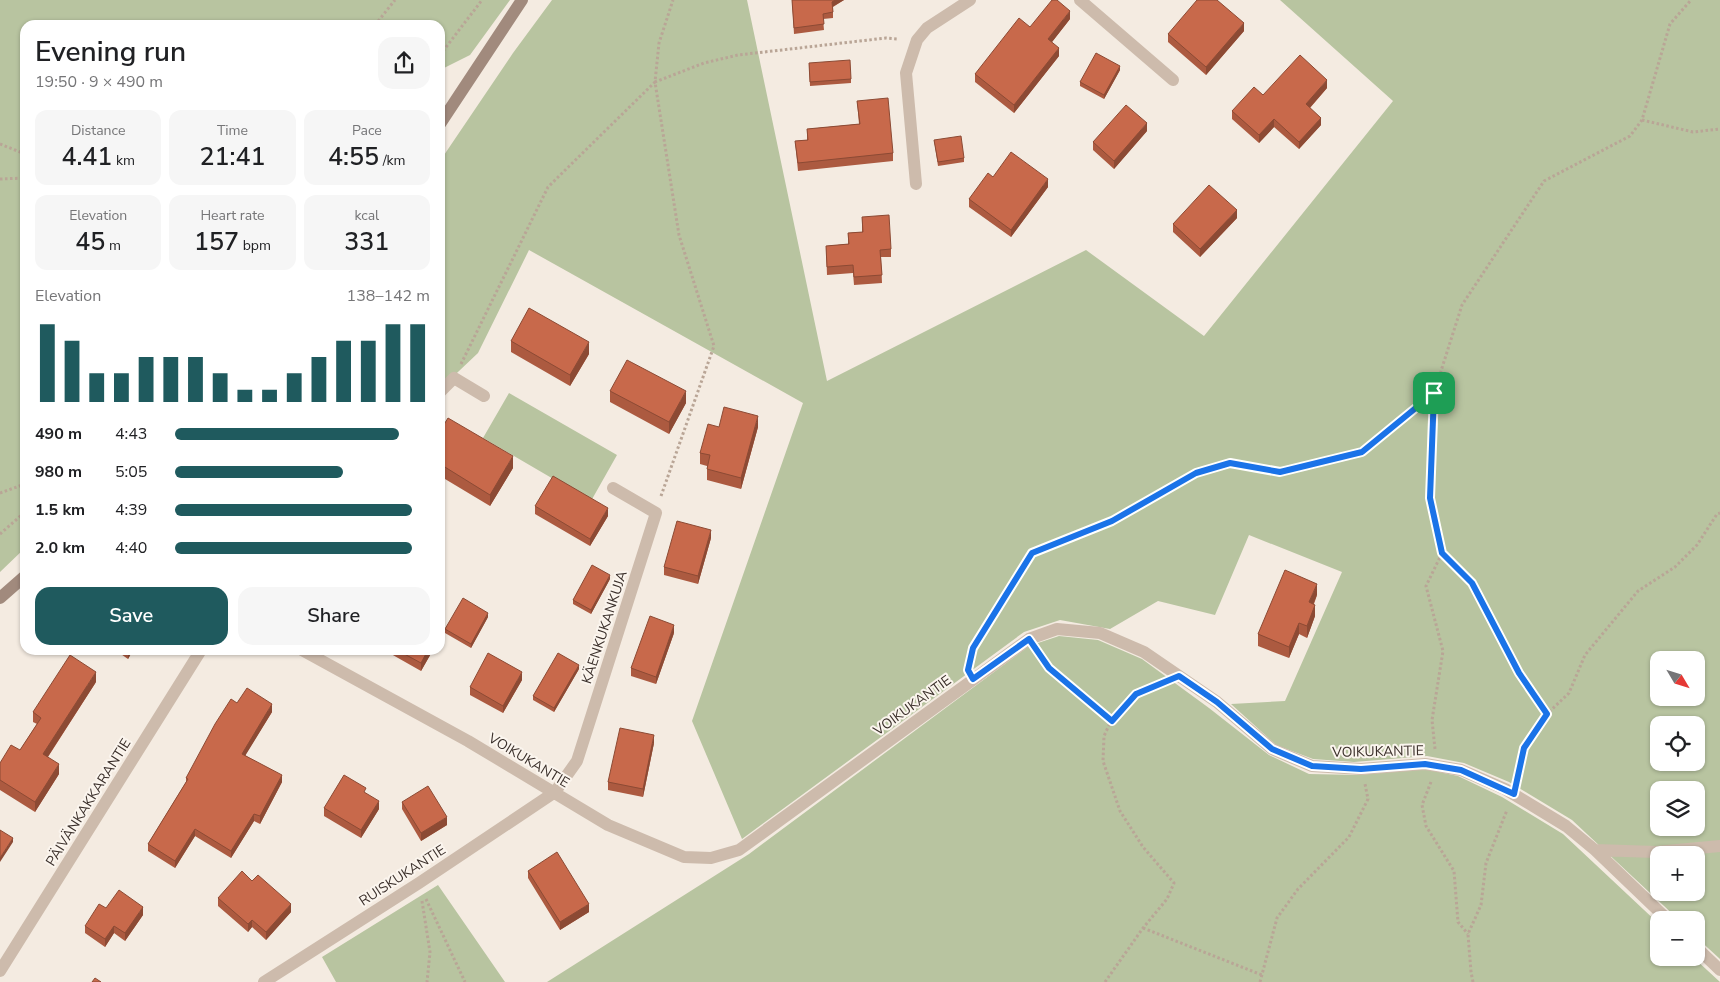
<!DOCTYPE html>
<meta charset="utf-8">
<style>
:root{--surface:#fff;--page:#f6f6f6;--text:#202124;--muted:#757577;--accent:#1f5a5e}
body{margin:0;font-family:"Nunito Sans",sans-serif;background:var(--page);color:var(--text);height:100vh;display:flex;flex-direction:column;font-size:19px;white-space:nowrap}
*{box-sizing:border-box;margin:0}
p{font-size:16px;color:var(--muted)}
.icon{flex:none;width:28px;height:28px;fill:none;stroke:currentColor;stroke-width:2;stroke-linecap:round;stroke-linejoin:round}
.map{position:relative;flex:1;overflow:hidden}
.drawer{position:absolute;left:20px;top:20px;width:425px;height:635px;display:flex;flex-direction:column;background:var(--surface);border-radius:15px;box-shadow:0 1px 4px #0004}
.drawer>*{flex:none}
.needle{width:32px;rotate:128deg}
.tools{position:absolute;left:1650px;top:651px;display:grid;gap:10px}
.tools a{display:grid;place-items:center;width:55px;height:55px;border-radius:10px;background:var(--surface);box-shadow:0 1px 4px #0004;font-size:25px}
.pin{position:absolute;display:grid;place-items:center;width:42px;height:42px;color:#fff;margin:-21px;border-radius:10px;box-shadow:0 2px 8px #0006}
.round{display:grid;place-items:center;flex:none;width:52px;height:52px;border-radius:15px;background:var(--page)}
.headline{display:flex;align-items:center;justify-content:space-between;height:85px;padding:0 15px}
h1{font-size:28px;font-weight:600;line-height:38px}
.metrics{display:grid;grid-template-columns:repeat(3,1fr);gap:8px;height:85px;padding:5px 15px}
.metrics div{display:grid;align-content:center;border-radius:12px;background:var(--page);text-align:center}
.metrics b{font-size:25px;font-weight:600}
.metrics small{font-size:14px;font-weight:400}
.metrics p{font-size:14px}
.chart{height:140px;padding:10px 15px}
.chart p{display:flex;justify-content:space-between}
.chart svg{width:100%;height:90px;margin-top:5px;stroke:var(--accent);stroke-width:6}
.cta{display:flex;gap:10px;margin-top:auto;padding:10px 15px}
.cta a{flex:1;height:58px;border-radius:15px;background:var(--accent);color:#fff;font-size:20px;font-weight:600;line-height:58px;text-align:center}
.cta a+a{background:var(--page);color:var(--text)}
ul{padding:0 15px;list-style:none;font-size:16px}
li{display:grid;grid-template-columns:80px 60px 1fr;align-items:center;height:38px}
li i{height:12px;border-radius:6px;background:var(--accent)}
.map>svg:first-child{display:block}
.green{fill:#b8c4a0;fill-rule:evenodd}
.lines{fill:none;stroke-linecap:round;stroke-linejoin:round}
.path{stroke:#b9a596;stroke-width:3;stroke-dasharray:2.5 2.5;stroke-linecap:butt}
.street{stroke:#cdbbac;stroke-width:12}
.secondary{stroke:#a18a7d;stroke-width:12}
.wall{fill:#ac5a40}
.shaded-wall{fill:#8c4a34}
.building{fill:#c8694b;stroke:#8c4a34}
.route-casing{stroke:#fff;stroke-width:10}
.route{stroke:#1a73e8;stroke-width:6}
.labels{text-anchor:middle;stroke-width:4;stroke-linejoin:round;paint-order:stroke}
.street-label{font-size:14px;fill:#3b302b;stroke:#fbf5ee}
</style>
<div class="map">
<svg width="1720" height="982" viewBox="0 0 1720 982">
<rect width="100%" height="100%" fill="#f4ebe1"/>
<path class="green" d="M0 0H510L470 55 440 70V25H25V548L0 572Z
M552 0H747L827 381 1086 250 1204 336 1393 101 1280 0H1720V959L1696 937V920H1679L1572 820 1509 782 1464 763 1427 756 1354 762 1313 759 1276 745 1231 704 1285 701 1342 572 1249 535 1215 615 1158 601 1110 629 1060 620 1024 632 742 839 692 721 803 403 529 250 478 353 440 389V161L513 53ZM1659 660H1696V698H1659ZM1659 725H1696V762H1659ZM1659 790H1696V828H1659ZM1659 855H1696V892H1659Z
M509 393 617 455 591 501 483 438Z
M1059 636 1098 640 1142 659 1209 708 1269 755 1309 774 1358 775 1425 769 1458 776 1502 797 1563 834 1659 924V958H1694L1720 982H547L749 854 1029 646Z
M438 885 505 982H336L322 957Z"/>
<g class="lines">
<path class="path" d="M375 25 395 0
M440 55 482 0
M1642 120 1693 132 1720 129
M0 144 25 154
M0 179 25 178
M461 364 548 187 655 82 659 43 673 0
M0 493 25 484
M661 496 714 346 679 235 655 82 704 63 738 55 886 38 898 39
M0 534 25 512
M1442 553 1471 583 1519 673 1547 714
M1039 654 1049 668 1111 721
M971 659 973 648 1032 553 1112 521 1196 473 1230 463 1280 472 1361 452 1434 393
M1435 749 1432 720 1443 651 1426 586 1442 553 1430 498 1434 393 1462 305 1544 181 1630 136 1642 120 1670 24 1691 0
M1517 778 1524 748 1547 714 1569 693 1585 655 1638 591 1675 567 1697 545 1717 514 1720 513
M1431 782 1422 805 1426 826 1454 871 1458 922 1468 934
M426 899 465 982
M422 901 430 952 427 982
M1143 928 1262 975
M1105 982 1143 928 1167 899 1174 883 1143 847 1120 811 1103 761 1104 736 1111 721 1136 694 1160 684
M1260 982 1277 918 1298 889 1349 837 1368 799 1365 784
M1473 982 1471 972 1468 934 1481 905 1486 863 1507 810"/>
<path class="street" d="M1080 0 1173 80
M916 184 906 73 917 40 927 28 970 0
M440 392 454 378 484 396
M302 650 468 741 608 825 684 857 711 858 739 850 1029 639 1057 629 1100 633 1144 652 1217 702 1272 749 1312 766 1361 769 1425 764 1461 770 1505 789 1566 826 1595 850 1668 920
M1595 850 1656 852 1720 846
M1696 947 1720 970
M0 971 201 650
M264 982 419 883 555 792 577 761 656 513 613 488"/>
<path class="secondary" d="M440 124 522 0
M0 598 25 576"/>
</g>
<path class="wall" d="M792 0H844L833 7V18L823 19 824 30 794 34Z
M1070 19 1052 42 1059 56 1014 113 975 82V74L1030 27Z
M1244 31 1206 75 1168 42V34Z
M809 63 851 79V83L810 86Z
M1120 70 1104 99 1080 86V82Z
M1327 88 1310 108 1321 125 1299 149 1274 127 1259 143 1232 119V111L1263 95Z
M857 101 893 153V161L798 171 795 141 807 140V129L859 124Z
M1147 131 1114 169 1093 150V142Z
M934 140 964 158V162L938 166Z
M993 177 1048 187 1011 237 969 207V199Z
M862 217 891 249V257H881L882 283 854 285 853 273 827 275 826 246 848 244V233L862 232Z
M1237 218 1200 257 1173 232V224Z
M511 341 589 354 570 386 511 352Z
M610 391 686 403 669 434 610 402Z
M719 427H758L741 489 707 480V466L700 464V453Z
M440 431 513 468 490 506 440 476Z
M535 506 608 516 590 546 535 514Z
M711 538 698 584 664 575V567Z
M610 579 591 614 573 604V600Z
M1317 595 1314 604 1315 616 1307 638 1299 634 1289 658 1258 646V634Z
M488 617 471 648 445 633V629Z
M674 633 656 684 631 676V668Z
M115 650H133L128 659Z
M384 650H433L421 671Z
M579 669 554 712 533 700V696Z
M522 680 503 713 470 695V687Z
M96 682 48 757 59 774 35 812 0 790V763L20 750 37 724 33 722V712Z
M237 703 272 712 245 755 282 782 260 824 254 821 231 858 195 836 175 868 148 851V844L186 782V778Z
M654 743 643 797 608 790V782Z
M366 793 379 809 361 838 324 816V808Z
M402 802 447 825 421 841 402 809Z
M528 871 589 912 560 930 528 878Z
M252 881 291 912 266 940 252 927 248 932 218 906V898Z
M106 908 143 915 125 941 114 933 105 947 85 933V926Z"/>
<path class="shaded-wall" d="M835 0H844L832 7V2Z
M1070 11V19L1048 47V39Z
M1244 23V31L1206 75V67Z
M1059 48V56L1014 113V105Z
M1120 66V70L1104 99V95Z
M1327 80V88L1306 112V104Z
M1321 118V125L1299 149V142Z
M1274 119V127L1259 143V135Z
M1147 123V131L1114 169V161Z
M1048 179V187L1011 237V230Z
M1237 210V218L1200 257V249Z
M589 342V354L570 386V375Z
M686 391V403L669 434V422Z
M758 416V427L741 489V478Z
M513 456V468L490 506V495Z
M608 508V516L590 546V539Z
M711 530V538L698 584V576Z
M610 575V579L591 614V610Z
M1317 584V595L1309 614V602Z
M1315 605V616L1307 638V626Z
M488 613V617L471 648V644Z
M1299 623V634L1289 658V647Z
M674 625V633L656 684V677Z
M128 650H133L128 659Z
M428 650H433L421 671V663Z
M579 665V669L554 712V708Z
M96 672V682L43 764V754Z
M522 672V680L503 713V706Z
M272 704V712L242 761V754Z
M654 735V743L643 797V789Z
M59 764V774L35 812V802Z
M282 775V782L260 824V816Z
M379 801V809L361 838V830Z
M254 814V821L231 858V851Z
M447 817V825L421 841V833Z
M195 829V836L175 868V861Z
M13 838V842L0 862V858Z
M291 904V912L266 940V932Z
M589 904V912L560 930V922Z
M143 907V915L125 941V933Z
M252 920V927L248 932V924Z
M114 926V933L105 947V939Z"/>
<path class="building" d="M792 0H835L832 2 833 12 823 14 824 24 794 28Z
M1052 0H1057L1070 11 1048 39 1059 48 1014 105 975 74 1019 18 1030 27Z
M1197 0H1217L1244 23 1206 67 1168 34Z
M1096 53 1120 66 1104 95 1080 82Z
M1300 55 1327 80 1306 104 1321 118 1299 142 1274 119 1259 135 1232 111 1254 87 1263 95Z
M850 60 851 79 810 82 809 63Z
M888 98 893 153 798 163 795 141 808 140 807 129 860 124 857 101Z
M1126 105 1147 123 1114 161 1093 142Z
M961 136 964 158 938 162 934 140Z
M1011 152 1048 179 1011 230 969 199 988 173 993 177Z
M1209 185 1237 210 1200 249 1173 224Z
M889 215 891 249 880 250 882 275 854 277 853 265 827 267 826 246 849 244 848 233 863 232 862 217Z
M529 308 589 342 570 375 511 341Z
M627 360 686 391 669 422 610 391Z
M724 407 758 416 741 478 707 469 710 455 700 453 708 424 719 427Z
M448 418 513 456 490 495 440 464V431Z
M553 476 608 508 590 539 535 506Z
M677 521 711 530 698 576 664 567Z
M592 565 610 575 591 610 573 600Z
M1285 570 1317 584 1309 602 1315 605 1307 626 1299 623 1289 647 1258 634Z
M463 598 488 613 471 644 445 629Z
M650 616 674 625 656 677 631 668Z
M397 650H428L421 663Z
M488 653 522 672 503 706 470 687Z
M558 653 579 665 554 708 533 696Z
M70 655 96 672 43 754 59 764 35 802 0 780V763L11 745 20 750 41 718 33 712Z
M247 688 272 704 242 754 282 775 260 816 254 814 231 851 195 829 175 861 148 844 188 779 186 778 215 724 231 699 237 703Z
M620 728 654 735 643 789 608 782Z
M344 775 366 788 364 792 379 801 361 830 324 808Z
M428 786 447 817 421 833 402 802Z
M0 830 13 838 0 858Z
M557 852 589 904 560 922 528 871Z
M242 871 252 881 258 875 291 904 266 932 252 920 248 924 218 898Z
M119 890 143 907 125 933 114 926 105 939 85 926 99 904 106 908Z
M95 978 101 982H92Z"/>
<g class="lines">
<defs>
<path id="route" d="M1434 393 1430 498 1442 553 1472 583 1519 673 1547 714 1524 748 1514 794 1461 770 1425 764 1361 769 1312 766 1272 749 1217 702 1179 676 1136 694 1112 721 1049 668 1029 639 973 679 968 670 973 648 1032 553 1112 521 1196 473 1230 463 1280 472 1362 452Z"/>
</defs>
<use href="#route" class="route-casing"/>
<use href="#route" class="route"/>
</g>
<g class="labels">
<g class="street-label">
<text transform="translate(604 627) rotate(-72)" y="5">KÄENKUKANKUJA</text>
<text transform="translate(912 705) rotate(-36)" y="5">VOIKUKANTIE</text>
<text transform="translate(1378 751) rotate(-1)" y="5">VOIKUKANTIE</text>
<text transform="translate(529 760) rotate(31)" y="5">VOIKUKANTIE</text>
<text transform="translate(88 802) rotate(-58)" y="5">PÄIVÄNKAKKARANTIE</text>
<text transform="translate(402 875) rotate(-33)" y="5">RUISKUKANTIE</text>
</g>
</g>
</svg>
<div class="tools">
<a><svg class="needle" viewBox="-14 -14 28 28"><path d="M0-13l5 13h-10z" fill="#e53935"/><path d="M0 13l5-13h-10z" fill="#757577"/></svg></a>
<a><svg class="icon" aria-label="locate" viewBox="0 0 24 24"><circle cx="12" cy="12" r="6"/><path d="M12 2v4M12 18v4M2 12h4M18 12h4"/></svg></a>
<a><svg class="icon" aria-label="layers" viewBox="0 0 24 24"><path d="M12 4l9 5-9 5-9-5zM3 14l9 5 9-5"/></svg></a>
<a>+</a>
<a>−</a>
</div>
<div class="pin" style="left:1434px;top:393px;background:#1e9e55"><svg class="icon" aria-label="arrive" viewBox="0 0 24 24"><path d="M6 21V4h12l-3 4 3 4H6"/></svg></div>
<section class="drawer">
<div class="headline"><div><h1>Evening run</h1><p>19:50 · 9 × 490 m</p></div><a class="round"><svg class="icon" aria-label="share" viewBox="0 0 24 24"><path d="M12 15V3M7 8l5-5 5 5M5 13v7h14v-7"/></svg></a></div>
<div class="metrics">
<div><p>Distance</p><b>4.41<small> km</small></b></div>
<div><p>Time</p><b>21:41</b></div>
<div><p>Pace</p><b>4:55<small> /km</small></b></div>
</div>
<div class="metrics">
<div><p>Elevation</p><b>45<small> m</small></b></div>
<div><p>Heart rate</p><b>157<small> bpm</small></b></div>
<div><p>kcal</p><b>331</b></div>
</div>
<div class="chart"><p><span>Elevation</span>138–142 m</p>
<svg viewBox="0 0 160 44" preserveAspectRatio="none"><path d="M5 44V6M15 44V14M25 44V30M35 44V30M45 44V22M55 44V22M65 44V22M75 44V30M85 44V38M95 44V38M105 44V30M115 44V22M125 44V14M135 44V14M145 44V6M155 44V6"/></svg>
</div>
<ul>
<li><b>490 m</b>4:43<i style="width:88%"></i></li>
<li><b>980 m</b>5:05<i style="width:66%"></i></li>
<li><b>1.5 km</b>4:39<i style="width:93%"></i></li>
<li><b>2.0 km</b>4:40<i style="width:93%"></i></li>
</ul>
<div class="cta"><a>Save</a><a>Share</a></div>
</section>
</div>
